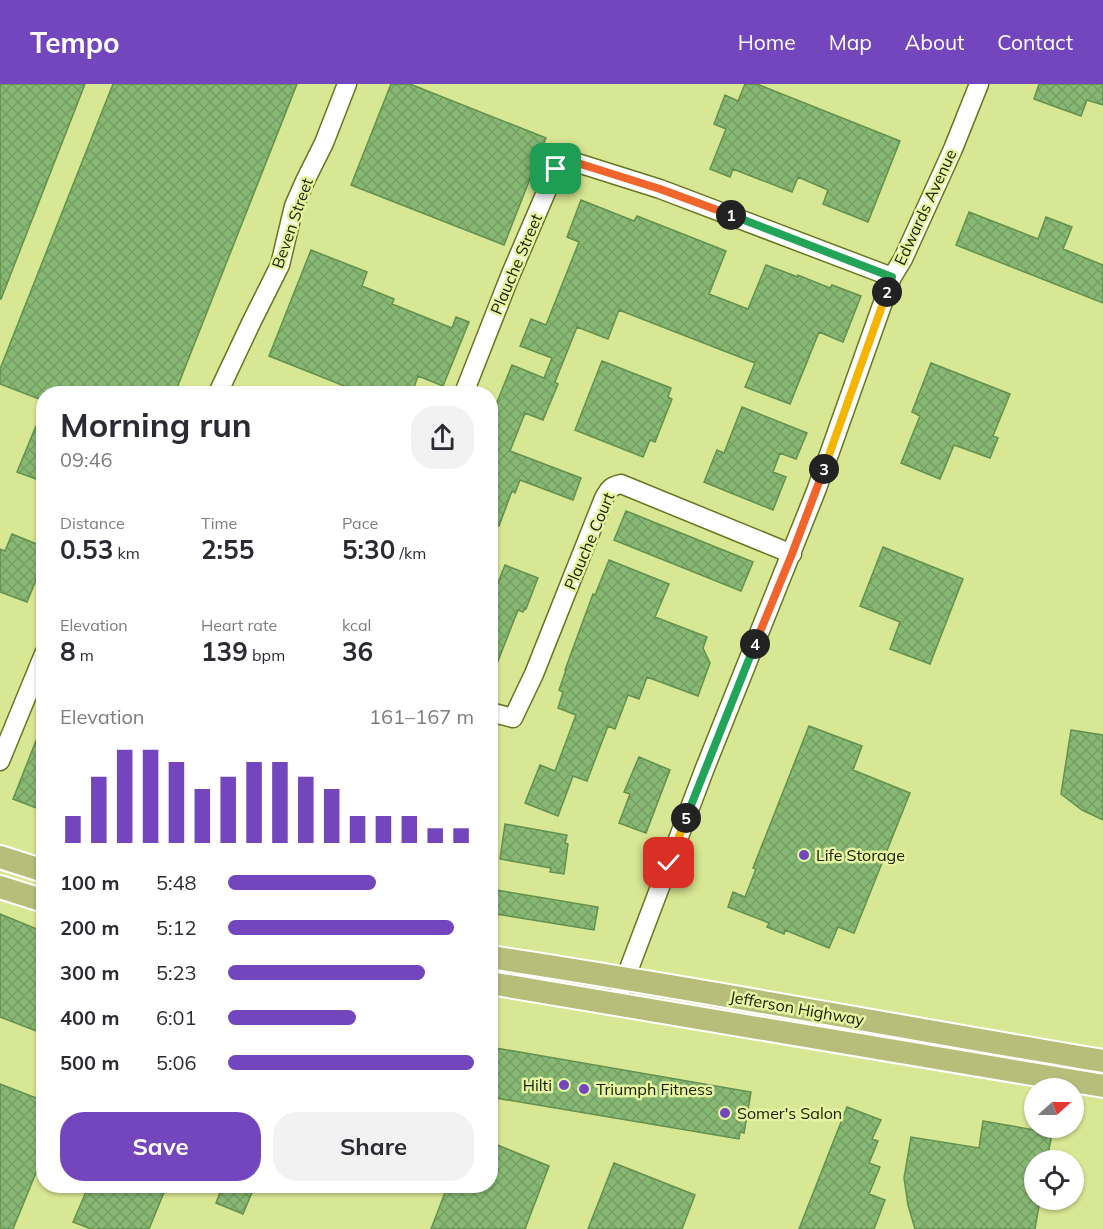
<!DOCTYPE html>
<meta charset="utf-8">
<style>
:root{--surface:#fff;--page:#f2f2f3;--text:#2b2b33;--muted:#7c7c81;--accent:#7346be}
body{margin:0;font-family:Mulish,sans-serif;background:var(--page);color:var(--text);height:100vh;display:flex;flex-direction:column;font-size:22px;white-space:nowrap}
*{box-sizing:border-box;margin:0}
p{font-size:20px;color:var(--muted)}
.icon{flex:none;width:33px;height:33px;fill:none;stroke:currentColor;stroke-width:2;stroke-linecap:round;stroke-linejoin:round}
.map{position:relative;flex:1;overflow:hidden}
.sheet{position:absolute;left:36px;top:302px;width:462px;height:807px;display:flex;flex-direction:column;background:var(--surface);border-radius:24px;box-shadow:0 2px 4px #0004}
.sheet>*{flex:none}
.needle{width:39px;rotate:69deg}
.controls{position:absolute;left:1024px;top:994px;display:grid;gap:12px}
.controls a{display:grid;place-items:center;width:60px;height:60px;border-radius:50%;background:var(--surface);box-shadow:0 2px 4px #0004;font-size:30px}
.pin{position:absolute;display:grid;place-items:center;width:51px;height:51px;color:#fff;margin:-26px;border-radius:12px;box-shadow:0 3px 9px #0006}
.km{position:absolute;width:30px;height:30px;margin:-15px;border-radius:50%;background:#222;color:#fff;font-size:16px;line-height:30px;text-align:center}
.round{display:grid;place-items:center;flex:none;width:63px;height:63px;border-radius:24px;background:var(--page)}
.head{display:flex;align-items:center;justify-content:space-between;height:102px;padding:0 24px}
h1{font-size:33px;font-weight:700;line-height:45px}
.figures{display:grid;grid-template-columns:repeat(3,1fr);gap:9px;height:102px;padding:6px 24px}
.figures div{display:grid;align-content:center}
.figures b{font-size:26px;font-weight:700}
.figures small{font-size:16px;font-weight:400}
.figures p{font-size:16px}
.chart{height:168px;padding:12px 24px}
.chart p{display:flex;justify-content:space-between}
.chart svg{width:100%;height:108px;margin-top:6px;stroke:var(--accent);stroke-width:6}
.primary-button{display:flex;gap:12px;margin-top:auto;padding:12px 24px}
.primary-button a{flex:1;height:69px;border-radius:24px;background:var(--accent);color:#fff;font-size:24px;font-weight:700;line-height:69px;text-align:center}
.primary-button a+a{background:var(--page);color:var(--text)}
ul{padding:0 24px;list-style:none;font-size:20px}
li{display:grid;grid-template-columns:96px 72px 1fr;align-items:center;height:45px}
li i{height:15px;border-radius:8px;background:var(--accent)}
header{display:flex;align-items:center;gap:36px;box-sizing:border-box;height:84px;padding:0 30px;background:var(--accent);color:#fff}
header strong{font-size:28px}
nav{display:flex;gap:33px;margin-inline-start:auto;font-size:21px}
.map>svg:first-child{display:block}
.building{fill:url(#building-cross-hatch);stroke:#62904e;stroke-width:1.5}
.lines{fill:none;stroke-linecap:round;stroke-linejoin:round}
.minor-casing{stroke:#697520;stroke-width:21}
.major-casing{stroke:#fff;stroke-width:26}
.minor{stroke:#fff;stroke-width:18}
.major{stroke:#b6be7a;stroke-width:22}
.split-1-casing{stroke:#fff;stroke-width:12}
.split-2-casing{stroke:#fff;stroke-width:12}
.split-3-casing{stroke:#fff;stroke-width:12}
.split-4-casing{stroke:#fff;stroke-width:12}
.split-5-casing{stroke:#fff;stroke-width:12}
.split-6-casing{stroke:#fff;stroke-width:12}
.split-1{stroke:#f0652b;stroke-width:8}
.split-2{stroke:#22a559;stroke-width:8}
.split-3{stroke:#f5b400;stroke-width:8}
.split-4{stroke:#f0652b;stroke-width:8}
.split-5{stroke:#22a559;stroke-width:8}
.split-6{stroke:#f5b400;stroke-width:8}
.poi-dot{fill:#7346be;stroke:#e5f4a0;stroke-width:2}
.labels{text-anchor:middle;stroke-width:5;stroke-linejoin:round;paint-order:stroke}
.street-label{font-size:16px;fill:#181c00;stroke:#e5f4a0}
.poi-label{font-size:16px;fill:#181c00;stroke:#e5f4a0;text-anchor:start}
</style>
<header>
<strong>Tempo</strong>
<nav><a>Home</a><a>Map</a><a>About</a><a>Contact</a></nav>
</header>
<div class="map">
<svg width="1103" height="1145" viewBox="0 0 1103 1145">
<defs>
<pattern id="building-cross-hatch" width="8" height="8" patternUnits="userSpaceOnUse" patternTransform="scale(1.5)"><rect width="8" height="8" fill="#88b974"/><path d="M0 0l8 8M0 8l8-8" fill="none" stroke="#759e63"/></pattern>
</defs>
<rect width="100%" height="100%" fill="#d8e793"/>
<path class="building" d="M0 0H85L1 215H0Z
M113 0H297L175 309H44V317L0 300V285Z
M391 0H410L546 54 504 161 351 101Z
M745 0H757L900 57 868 138 823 120 828 106 798 93 792 108 733 85 730 93 710 85 726 45 714 40 725 11 738 17Z
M1039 0H1103V21L1087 16 1081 32 1034 15Z
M581 116 634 137 637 132 726 167 709 210 748 225 766 181 798 193V191L830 204 832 201 861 212 843 258 819 248 790 320 745 303 755 279 619 226 608 255 577 243 555 298 558 300 543 336 525 329 510 367 581 394 573 416 520 396 515 409 512 407 499 442 490 439V329L495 317 497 318 512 281 544 294 552 274 520 262 531 235 546 241 579 158 567 153Z
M969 128 1038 155 1046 133 1072 143 1063 165 1103 181V219L956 161Z
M311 166 367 188 362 202 394 215 392 220 452 244 456 233 469 238 443 302 418 292 412 309H362L269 272Z
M602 277 671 304 668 313 672 315 655 358 650 356 643 373 575 346Z
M931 279 1010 310 993 352 998 354 990 374 954 361 940 395 901 379 920 332 912 328Z
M742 323 807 349 796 375 780 369 773 388 786 393 773 426 704 398 717 366 724 369Z
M36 342 44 345V398L17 388Z
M626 427 753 478 741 507 614 456Z
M12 450 44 463V476L27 518 0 508V465L5 467Z
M883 463 963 495 930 580 890 565 900 538 860 522Z
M609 476 669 500 655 533 707 553 703 564 710 579 698 612 647 593 639 615 628 611 615 645 608 642 587 697 573 692 558 732 525 719 540 681 555 687 576 631 558 624 563 608 559 606 566 586H565L593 510 595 511Z
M505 481 538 494 526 525 525 524 523 528 518 526 491 595 490 519Z
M43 639H44V727L13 715Z
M809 642 862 662 853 686 910 709 854 849 838 843 829 864 785 846 784 850 767 843 769 839 728 823 733 808 745 813 756 785 753 784Z
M1071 646 1103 651V736L1082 726 1061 710Z
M639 673 670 686 646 749 619 739 630 710 624 708Z
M505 740 567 751 565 759 568 760 564 790 550 788 551 784 500 775Z
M490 805 598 823 594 846 490 829Z
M0 830 44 848V950L0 933Z
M490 963 751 1008 744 1049 740 1048 739 1055 490 1013Z
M0 1000 44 1017V1081L40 1079 13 1145H0Z
M847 1023 881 1036 872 1055 878 1057 869 1079 880 1083 869 1110 885 1116 874 1145H799Z
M983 1037 1052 1049 1047 1077H1035V1116H1040L1035 1145H915L908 1121 904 1094 911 1053 979 1064Z
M490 1058 549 1082 525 1145H431L448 1101H490Z
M614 1079 695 1111 682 1145H588Z
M89 1101H167L149 1145H91L73 1138Z
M223 1101H255L243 1130 216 1119Z"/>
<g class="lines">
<defs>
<path id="minor" d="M218 309 251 239 280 181 294 122 305 97 324 59 347 0
M464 309 510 192 556 85 564 76H568L660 105 892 193
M490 628 513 634 534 590 604 414C609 405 611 402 621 400L792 470
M0 677 44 570
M616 919 705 684 816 407 892 193 903 175 953 65 979 0"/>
<path id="major" d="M0 773 44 787
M0 803 44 817
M490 873C695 904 899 943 1103 977
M490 899 1103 1002"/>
</defs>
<use href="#minor" class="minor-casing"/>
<use href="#major" class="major-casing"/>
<use href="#minor" class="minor"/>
<use href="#major" class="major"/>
</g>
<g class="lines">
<defs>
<path id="split-1" d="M556 85 564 76H568L660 105 731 131"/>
<path id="split-2" d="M731 131 892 193 887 208"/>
<path id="split-3" d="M824 385 887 208"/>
<path id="split-4" d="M755 560 792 470 824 385"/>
<path id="split-5" d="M686 734 755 560"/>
<path id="split-6" d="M669 779 686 734"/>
</defs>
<use href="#split-1" class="split-1-casing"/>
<use href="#split-2" class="split-2-casing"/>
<use href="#split-3" class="split-3-casing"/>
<use href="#split-4" class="split-4-casing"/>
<use href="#split-5" class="split-5-casing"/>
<use href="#split-6" class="split-6-casing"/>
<use href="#split-1" class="split-1"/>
<use href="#split-2" class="split-2"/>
<use href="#split-3" class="split-3"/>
<use href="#split-4" class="split-4"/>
<use href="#split-5" class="split-5"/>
<use href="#split-6" class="split-6"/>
</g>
<g class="poi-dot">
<circle cx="804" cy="771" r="6"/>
<circle cx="564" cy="1001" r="6"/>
<circle cx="584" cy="1005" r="6"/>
<circle cx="725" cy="1029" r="6"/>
</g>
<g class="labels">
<g class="street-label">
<text transform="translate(925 123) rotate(-65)" y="6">Edwards Avenue</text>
<text transform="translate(292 139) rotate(-71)" y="6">Beven Street</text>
<text transform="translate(516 180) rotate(-67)" y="6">Plauche Street</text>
<text transform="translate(589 457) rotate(-67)" y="6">Plauche Court</text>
<text transform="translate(797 924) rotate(10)" y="6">Jefferson Highway</text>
</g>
<g class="poi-label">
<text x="816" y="777">Life Storage</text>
<text x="552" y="1007" text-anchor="end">Hilti</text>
<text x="596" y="1011">Triumph Fitness</text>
<text x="737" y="1035">Somer's Salon</text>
</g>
</g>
</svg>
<div class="controls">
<a><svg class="needle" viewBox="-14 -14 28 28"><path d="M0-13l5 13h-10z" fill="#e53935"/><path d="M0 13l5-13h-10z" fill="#7c7c81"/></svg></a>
<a><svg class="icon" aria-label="locate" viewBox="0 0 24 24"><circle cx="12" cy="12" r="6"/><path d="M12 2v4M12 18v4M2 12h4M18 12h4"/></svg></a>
</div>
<div class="pin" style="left:556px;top:85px;background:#1e9e55"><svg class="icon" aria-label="arrive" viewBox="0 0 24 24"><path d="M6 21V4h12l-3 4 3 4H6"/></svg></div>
<div class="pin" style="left:669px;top:779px;background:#d93025"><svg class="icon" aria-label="check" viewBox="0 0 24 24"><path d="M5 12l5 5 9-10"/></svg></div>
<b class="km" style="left:731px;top:131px">1</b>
<b class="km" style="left:887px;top:208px">2</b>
<b class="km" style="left:824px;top:385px">3</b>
<b class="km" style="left:755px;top:560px">4</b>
<b class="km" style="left:686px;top:734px">5</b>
<section class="sheet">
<div class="head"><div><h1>Morning run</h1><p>09:46</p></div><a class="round"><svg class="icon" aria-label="share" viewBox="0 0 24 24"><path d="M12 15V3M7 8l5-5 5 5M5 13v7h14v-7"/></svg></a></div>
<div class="figures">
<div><p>Distance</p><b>0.53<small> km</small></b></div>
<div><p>Time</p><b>2:55</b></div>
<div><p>Pace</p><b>5:30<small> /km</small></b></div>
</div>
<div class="figures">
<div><p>Elevation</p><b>8<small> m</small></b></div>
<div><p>Heart rate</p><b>139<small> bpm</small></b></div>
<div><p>kcal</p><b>36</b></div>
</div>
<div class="chart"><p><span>Elevation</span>161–167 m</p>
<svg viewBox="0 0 160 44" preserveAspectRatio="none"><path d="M5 44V33M15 44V17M25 44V6M35 44V6M45 44V11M55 44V22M65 44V17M75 44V11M85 44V11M95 44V17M105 44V22M115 44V33M125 44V33M135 44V33M145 44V38M155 44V38"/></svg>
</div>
<ul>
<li><b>100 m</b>5:48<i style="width:60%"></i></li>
<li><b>200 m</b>5:12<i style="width:92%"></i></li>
<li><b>300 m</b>5:23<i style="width:80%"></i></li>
<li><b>400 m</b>6:01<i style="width:52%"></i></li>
<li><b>500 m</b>5:06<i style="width:100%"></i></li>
</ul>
<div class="primary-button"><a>Save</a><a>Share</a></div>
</section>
</div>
